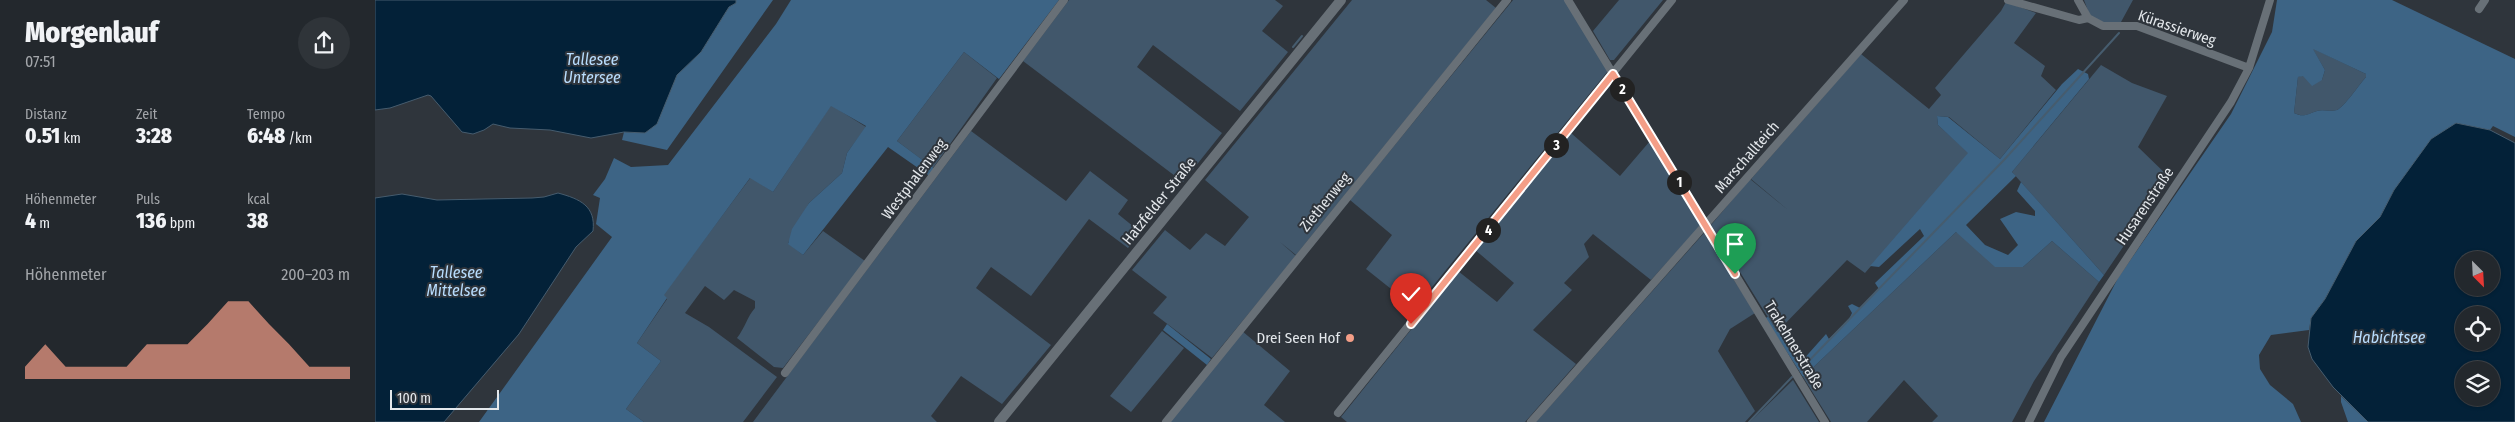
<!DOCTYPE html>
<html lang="de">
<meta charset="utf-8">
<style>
:root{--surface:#23282d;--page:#2f3439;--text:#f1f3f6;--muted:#a3a6aa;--line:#404449;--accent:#f49e87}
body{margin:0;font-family:"Fira Sans Condensed",sans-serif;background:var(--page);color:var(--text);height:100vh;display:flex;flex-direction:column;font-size:19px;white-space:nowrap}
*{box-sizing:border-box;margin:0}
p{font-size:16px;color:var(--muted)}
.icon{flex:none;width:28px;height:28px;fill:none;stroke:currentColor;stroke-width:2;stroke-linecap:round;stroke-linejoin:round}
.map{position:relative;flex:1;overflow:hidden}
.panel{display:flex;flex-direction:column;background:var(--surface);width:375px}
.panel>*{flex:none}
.needle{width:32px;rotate:156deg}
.fabs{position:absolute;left:2080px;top:251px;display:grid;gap:10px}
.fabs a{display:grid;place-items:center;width:45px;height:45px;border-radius:50%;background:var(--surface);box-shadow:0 1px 4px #0004,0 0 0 1px var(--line);font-size:25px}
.scale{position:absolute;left:15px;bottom:12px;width:109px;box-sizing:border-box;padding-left:5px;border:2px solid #e3e7eb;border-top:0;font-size:14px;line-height:18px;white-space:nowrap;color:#e3e7eb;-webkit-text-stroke:4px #2f353c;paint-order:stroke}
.pin{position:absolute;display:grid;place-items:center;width:42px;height:42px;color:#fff;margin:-51px -21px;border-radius:50% 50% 50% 0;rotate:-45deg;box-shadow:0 0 5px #0007}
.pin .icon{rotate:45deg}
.km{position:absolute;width:25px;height:25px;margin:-12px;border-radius:50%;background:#222;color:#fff;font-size:14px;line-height:25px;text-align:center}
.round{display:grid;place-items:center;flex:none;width:52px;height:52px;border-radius:26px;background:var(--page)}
.head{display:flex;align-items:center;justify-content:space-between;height:85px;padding:0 25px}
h1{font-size:28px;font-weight:800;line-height:38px}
.figures{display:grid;grid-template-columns:repeat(3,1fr);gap:8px;height:85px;padding:5px 25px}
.figures div{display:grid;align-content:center}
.figures b{font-size:21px;font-weight:800}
.figures small{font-size:14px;font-weight:400}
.figures p{font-size:14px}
.chart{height:140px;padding:10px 25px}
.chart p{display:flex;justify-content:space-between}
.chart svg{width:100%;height:90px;margin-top:5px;fill:var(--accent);opacity:.7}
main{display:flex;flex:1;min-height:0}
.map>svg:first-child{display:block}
.green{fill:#41576b}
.forest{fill:#3d6485;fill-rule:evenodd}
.water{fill:#032138;stroke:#465c6e;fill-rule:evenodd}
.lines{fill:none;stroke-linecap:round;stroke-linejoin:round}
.stream{stroke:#465c6e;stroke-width:2}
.minor{stroke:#687077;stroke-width:8}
.tertiary{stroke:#687077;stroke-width:10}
.route-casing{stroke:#fff;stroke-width:10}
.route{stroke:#f49e87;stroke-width:6}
.poi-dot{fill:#f49e87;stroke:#2f353c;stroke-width:2}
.labels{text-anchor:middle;stroke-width:4;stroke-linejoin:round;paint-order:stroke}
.street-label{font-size:15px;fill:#e3e7eb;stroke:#2f353c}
.poi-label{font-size:15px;fill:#e3e7eb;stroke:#2f353c;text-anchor:end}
.water-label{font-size:16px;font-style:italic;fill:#b8ddfe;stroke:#2f353c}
</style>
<main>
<section class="panel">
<div class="head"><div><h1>Morgenlauf</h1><p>07:51</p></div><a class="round"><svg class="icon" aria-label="share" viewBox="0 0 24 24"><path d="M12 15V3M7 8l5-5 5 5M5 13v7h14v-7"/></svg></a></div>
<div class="figures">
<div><p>Distanz</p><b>0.51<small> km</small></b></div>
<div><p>Zeit</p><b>3:28</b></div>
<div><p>Tempo</p><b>6:48<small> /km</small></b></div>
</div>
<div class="figures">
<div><p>Höhenmeter</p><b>4<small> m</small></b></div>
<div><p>Puls</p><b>136<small> bpm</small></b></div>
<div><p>kcal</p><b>38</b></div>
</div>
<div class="chart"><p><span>Höhenmeter</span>200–203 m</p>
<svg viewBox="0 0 160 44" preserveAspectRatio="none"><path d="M0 44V38L10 27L20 38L30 38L40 38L50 38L60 27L70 27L80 27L90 17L100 6L110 6L120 17L130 27L140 38L150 38L160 38V44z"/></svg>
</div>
</section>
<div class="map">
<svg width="2140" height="422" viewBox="0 0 2140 422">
<rect width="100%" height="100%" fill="#2f353c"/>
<path class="green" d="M694 0H900L908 6 887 31 913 52 865 111 778 45 762 67 847 133 808 182 648 61Z
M977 0H1111L1121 8 921 255 905 242 921 256 837 358 778 313 792 297 757 270 790 230 815 250 831 233 850 246 874 217 830 180Z
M1138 0H1190L1233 71 1040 308 991 269 1017 235 975 200Z
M1244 0H1288L1239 60H1235L1218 31Z
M1709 0H1758L1746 22 1730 23 1715 16Z
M1631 2 1661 13 1639 43 1670 66 1666 76 1681 90 1625 159 1574 117 1562 116 1563 125 1594 153 1490 273 1472 260 1402 332 1336 225 1375 179 1413 210 1376 179 1486 54 1554 109 1566 95 1560 88 1626 11Z
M1937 48 1991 74V77C1984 85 1969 107 1962 110 1955 112 1948 109 1942 111 1932 114 1930 118 1919 113L1923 77 1928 75 1947 80 1950 70Z
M589 52 622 78 558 168 522 141Z
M1726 65 1757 83 1792 96 1763 147 1795 178 1729 275 1637 172Z
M456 105 491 127 472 153 467 173 434 203 413 243 428 255 448 231 490 261 408 368 399 367 362 338C370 328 372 317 380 308V301L359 290 349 300 330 286 310 313 334 327 402 377 368 422H269L251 409 286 361 262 343 292 299 288 295 376 177 398 192Z
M596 131 691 201 715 171 753 200 743 214 759 227H771L753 248 714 219 656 296 616 267 601 288 676 345 627 404 586 376 556 416 562 422H378Z
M1196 133 1245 176 1275 141 1326 225 1276 280 1218 234 1209 244 1214 257 1189 283 1197 290 1158 330 1201 364 1150 422H972L966 417 1083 271 1122 302 1139 283 1099 249Z
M1581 232 1648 267 1677 241 1724 282 1659 381 1637 422H1557L1563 416 1529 380 1492 422H1456L1428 377Z
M1329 233 1380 313 1355 329 1343 351 1380 411 1370 422H1161Z
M787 331 809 348 756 412 735 396Z
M867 331 915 371 889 405 910 422H794Z
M1418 380 1444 422H1375Z"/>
<path class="forest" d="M361 0H398L292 150 247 140 249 132 270 133 293 96 302 75 326 52 354 7 361 3Z
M416 0H684L624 79 589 52 522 141 561 170 556 177 513 147 428 255 413 244 417 229 434 203 467 173 472 153 491 126 456 106 398 192 375 178 289 295 292 298 262 343 286 361 251 409 269 422H104L237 237 221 224 225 198 218 195 230 179 239 158 256 167 293 165 401 24Z
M1902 0H2017L2140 59V137L2118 126 2115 130 2081 123 2019 190 2005 217 1981 241 1950 299 1936 318 1934 330 1896 335 1884 355 1885 369 1895 385 1918 404 1926 422H1669L1743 278 1856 114 1897 32ZM1938 49 1991 74V77C1984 85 1969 107 1962 110 1955 112 1948 109 1942 111 1932 114 1929 118 1919 113L1923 77 1928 76 1937 86 1947 80 1950 70Z
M1703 69 1713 74 1714 79 1637 172 1641 176 1591 225 1610 245 1633 255 1643 245 1625 219 1641 212 1660 216V211L1642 191 1646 182 1729 275 1724 282 1677 241 1648 267H1620L1581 232 1428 377 1390 318 1393 317 1402 332 1405 329 1426 362 1451 334 1454 339 1474 319 1477 313 1473 306 1477 304 1485 308 1504 289 1500 283 1549 236 1545 229 1504 267 1495 266 1593 153 1563 125 1562 116 1573 117 1625 159 1687 84Z
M792 324 836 359 832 365 788 330Z
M1966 396 1993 422H1973L1966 402Z"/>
<path class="water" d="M0 0H361V3L354 7 326 52 302 75 282 124 270 133 249 132 216 138 175 130 135 128 118 124 109 130 98 134 87 132 56 96 53 95 15 108 0 110Z
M2081 123 2115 130 2140 143V422H1993L1958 387 1937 359 1933 347 1936 318 1950 299 1981 241 2005 217 2019 190 2056 139ZM2089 260H2116V288H2089ZM2089 315H2116V342H2089ZM2089 370H2116V398H2089Z
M183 193C205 199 221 206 218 231L201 247 144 334 69 422H0V198L27 194 62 200 157 198 169 197Z"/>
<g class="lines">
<path class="stream" d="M918 47 927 36
M1425 370 1629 160 1744 33
M1374 422 1417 377"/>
<path class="minor" d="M1193 0 1450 422
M1633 0 1704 20 1713 18 1728 26H1762L1874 68
M1703 0 1713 18
M2104 9 2110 0
M410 373 689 0
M963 413 1297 0
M791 422 1132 0
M1156 422 1529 0
M1654 422 1686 357 1856 102 1874 68 1895 0"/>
<path class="tertiary" d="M624 422 966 0"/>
</g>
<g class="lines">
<defs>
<path id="route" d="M1036 324 1238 74 1360 274"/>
</defs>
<use href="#route" class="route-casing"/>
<use href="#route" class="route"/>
</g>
<circle class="poi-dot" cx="975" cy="338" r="5"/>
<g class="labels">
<g class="street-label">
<text transform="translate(1802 28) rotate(19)" y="5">Kürassierweg</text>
<text transform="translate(1372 157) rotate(-49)" y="5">Marschallteich</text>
<text transform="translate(539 179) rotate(-53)" y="5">Westphalenweg</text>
<text transform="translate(784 201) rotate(-51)" y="5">Hatzfelder Straße</text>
<text transform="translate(950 202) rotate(-51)" y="5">Ziethenweg</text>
<text transform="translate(1770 206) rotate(-56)" y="5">Husarenstraße</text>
<text transform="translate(1419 345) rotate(59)" y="5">Trakehnerstraße</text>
</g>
<g class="poi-label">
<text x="965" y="343">Drei Seen Hof</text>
</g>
<g class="water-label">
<text x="217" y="65">Tallesee<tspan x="217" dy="18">Untersee</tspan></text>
<text x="81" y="278">Tallesee<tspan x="81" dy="18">Mittelsee</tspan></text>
<text x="2014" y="343">Habichtsee</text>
</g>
</g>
</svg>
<div class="fabs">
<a><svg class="needle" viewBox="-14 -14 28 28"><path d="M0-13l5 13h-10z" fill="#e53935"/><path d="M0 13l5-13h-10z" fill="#a3a6aa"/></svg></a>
<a><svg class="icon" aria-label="locate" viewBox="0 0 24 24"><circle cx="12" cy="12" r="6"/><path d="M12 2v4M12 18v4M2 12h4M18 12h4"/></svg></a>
<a><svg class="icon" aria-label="layers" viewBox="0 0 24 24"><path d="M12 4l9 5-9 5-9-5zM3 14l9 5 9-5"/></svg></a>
</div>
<div class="scale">100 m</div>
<div class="pin" style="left:1360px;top:274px;background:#1e9e55"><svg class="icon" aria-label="arrive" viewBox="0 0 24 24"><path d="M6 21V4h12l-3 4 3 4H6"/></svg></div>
<div class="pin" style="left:1036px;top:324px;background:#d93025"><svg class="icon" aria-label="check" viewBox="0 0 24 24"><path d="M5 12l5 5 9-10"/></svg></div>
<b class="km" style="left:1304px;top:182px">1</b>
<b class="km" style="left:1247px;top:89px">2</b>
<b class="km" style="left:1181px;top:145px">3</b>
<b class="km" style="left:1113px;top:230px">4</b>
</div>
</main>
